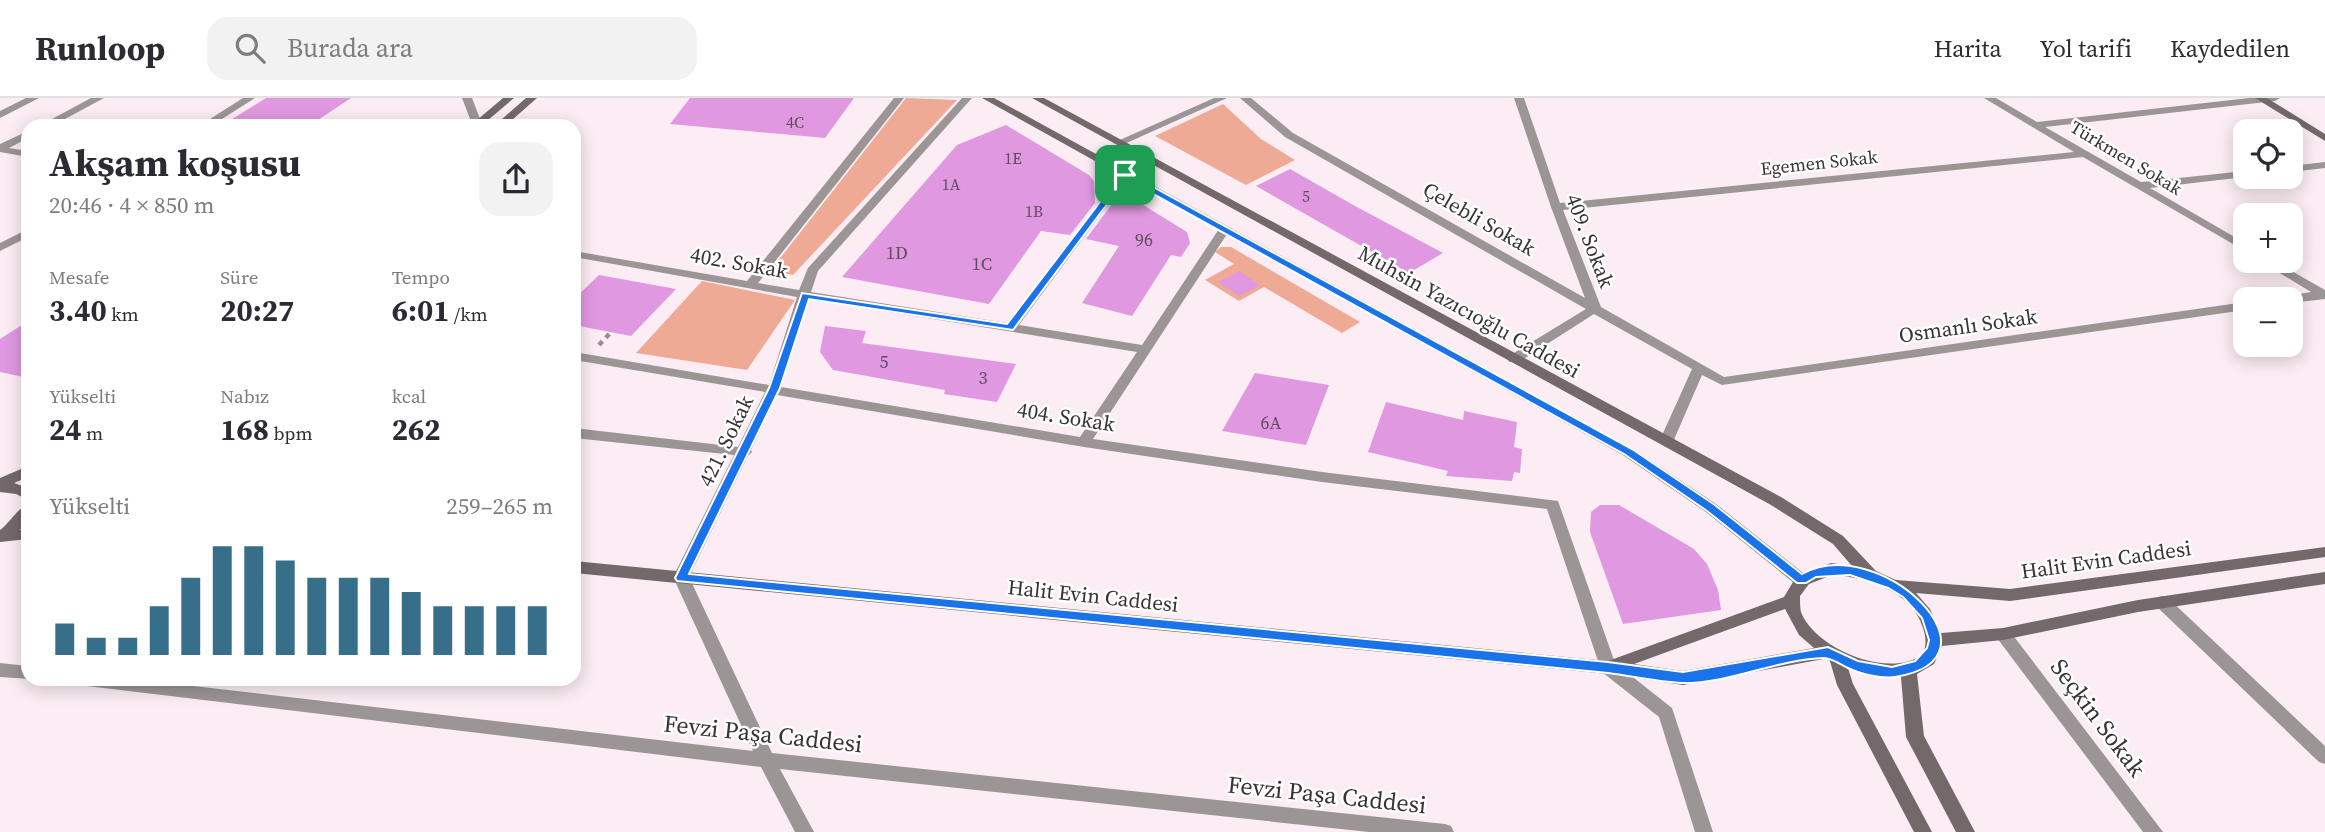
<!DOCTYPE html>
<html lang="tr">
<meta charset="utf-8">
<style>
:root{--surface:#fff;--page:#f2f2f3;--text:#2b2b33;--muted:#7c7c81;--line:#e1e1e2;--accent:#376e89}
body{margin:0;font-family:"Source Serif 4",serif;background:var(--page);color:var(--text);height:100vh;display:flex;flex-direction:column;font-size:26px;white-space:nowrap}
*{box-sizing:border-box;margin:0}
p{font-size:23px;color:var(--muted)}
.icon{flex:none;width:38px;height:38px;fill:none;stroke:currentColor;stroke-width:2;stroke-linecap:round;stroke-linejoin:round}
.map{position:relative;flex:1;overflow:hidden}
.panel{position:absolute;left:21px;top:21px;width:560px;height:567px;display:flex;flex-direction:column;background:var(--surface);border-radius:21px;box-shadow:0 4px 18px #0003}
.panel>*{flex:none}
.buttons{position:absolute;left:2233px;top:21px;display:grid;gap:14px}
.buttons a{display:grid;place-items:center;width:70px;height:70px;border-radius:14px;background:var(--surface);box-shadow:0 4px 18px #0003;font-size:35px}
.pin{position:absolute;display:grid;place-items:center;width:60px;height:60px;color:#fff;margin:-30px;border-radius:14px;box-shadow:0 4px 10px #0006}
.round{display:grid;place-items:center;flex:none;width:74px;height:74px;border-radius:21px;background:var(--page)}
.head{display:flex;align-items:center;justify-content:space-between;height:119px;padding:0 28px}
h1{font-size:38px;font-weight:700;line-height:52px}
.stats{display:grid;grid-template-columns:repeat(3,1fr);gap:10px;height:119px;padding:7px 28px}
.stats div{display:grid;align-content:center}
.stats b{font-size:30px;font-weight:700}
.stats small{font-size:19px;font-weight:400}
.stats p{font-size:19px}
.chart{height:196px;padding:14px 28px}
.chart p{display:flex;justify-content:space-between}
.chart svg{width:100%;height:126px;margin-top:7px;stroke:var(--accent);stroke-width:6}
header{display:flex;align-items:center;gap:42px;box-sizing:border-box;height:98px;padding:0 35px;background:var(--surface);border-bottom:2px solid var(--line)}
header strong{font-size:33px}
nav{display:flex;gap:38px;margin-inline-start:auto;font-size:24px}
.search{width:490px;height:63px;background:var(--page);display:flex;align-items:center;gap:18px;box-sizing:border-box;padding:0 24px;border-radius:21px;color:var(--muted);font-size:26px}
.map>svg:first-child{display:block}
.green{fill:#efaa96}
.building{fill:#e098e0}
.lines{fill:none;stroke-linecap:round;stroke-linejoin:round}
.path{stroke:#988e92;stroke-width:4.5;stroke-dasharray:5 5;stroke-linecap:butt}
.street{fill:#9c9595;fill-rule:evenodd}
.secondary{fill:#73696a;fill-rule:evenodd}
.route{fill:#1a73e8;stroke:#fff;stroke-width:2;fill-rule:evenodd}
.labels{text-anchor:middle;stroke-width:5;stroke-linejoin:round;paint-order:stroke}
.far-number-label{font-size:16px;fill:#624c60}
.far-street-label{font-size:18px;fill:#383335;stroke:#fff}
.number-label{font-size:18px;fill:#624c60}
.street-label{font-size:21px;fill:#383335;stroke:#fff}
.near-street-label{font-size:24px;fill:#383335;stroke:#fff}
</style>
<header>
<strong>Runloop</strong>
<div class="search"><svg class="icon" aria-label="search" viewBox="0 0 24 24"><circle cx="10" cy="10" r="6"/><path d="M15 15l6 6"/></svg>Burada ara</div>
<nav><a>Harita</a><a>Yol tarifi</a><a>Kaydedilen</a></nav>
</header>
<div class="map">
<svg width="2325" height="734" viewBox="0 0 2325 734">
<rect width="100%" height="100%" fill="#fbedf3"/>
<path class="green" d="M906 0 957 2 793 177 770 173Z
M1223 6 1261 41 1295 62 1246 87 1155 38Z
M1221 149H1231L1360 224 1342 235 1264 189 1239 203 1205 182 1234 166 1215 154Z
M702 183 795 202 747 272 636 255Z"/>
<path class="building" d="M266 0H351L309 28H221Z
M690 0H854L825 40 670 26Z
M1006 27 1089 77 1094 83 1095 105 1070 137 1041 133 989 206 842 179 957 47Z
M1290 71 1355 108 1443 155 1409 175 1256 88Z
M1140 105 1187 134 1190 145 1181 159 1171 157 1132 218 1082 205 1119 148 1086 141 1112 106Z
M1239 173 1260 187 1239 198 1218 184Z
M599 177 676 191 631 238 574 227V201Z
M28 223V280L0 274V241Z
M825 228 866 233 862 245 1016 266 997 304 944 296 945 292 833 272 820 254Z
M1255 275 1329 287 1306 347 1222 333Z
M1386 304 1463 322 1464 313 1517 324 1514 349 1522 351 1520 375 1514 374 1512 383 1446 378 1448 373 1368 354Z
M1600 407H1619L1694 451 1707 466 1718 492 1721 512 1623 526 1590 434 1591 414Z"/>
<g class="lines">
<path class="path" d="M599 247 611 234"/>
<path class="street" d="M26 0H39L0 20V13Z
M91 0H104L52 28H39Z
M243 0H255L211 28H199Z
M462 0H472L482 26 481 28 472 26Z
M894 0H904L758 185 799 192 808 170 962 0H972L818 173 811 194 1007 225 1121 75 1125 74 1130 77 1019 227 1142 247 1219 131H1227L1229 133 1093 341 1322 374 1558 403 1615 565 1672 610 1713 734H1695L1659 619 1602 574 1600 569 1547 411 1322 384 1084 349 777 297 751 352 752 354 748 358 689 479 772 655 1445 726 1451 728 1454 734H1369L780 671 814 734H795L761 669 70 586 68 581H133L753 653 673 479 734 357 574 340V330L738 349 765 294 574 262V254L769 287 797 199 574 159V153L747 183ZM809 201 1137 254 1080 339 781 289Z
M1214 0H1227L1122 47 1113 45Z
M1240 0H1251L1293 35 1585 200 1551 109 1514 0H1524L1560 105 2074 54 1984 0H1996L2037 24 2249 0H2280L2275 3 2045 29 2141 84 2245 73V79L2150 90 2245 145V153L2083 59 1563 112 1601 209 1724 279 2245 204V212L1722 287 1702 277 1673 344 1666 349 1659 344 1692 271 1594 216 1519 264H1509L1508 261 1509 258 1586 211 1285 39Z
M28 33V40L9 50 28 53V59L0 54V46Z
M2325 64V70L2291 74V68Z
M28 131V139L0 153V145Z
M2260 163H2274L2325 192V201L2291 205V201H2284L2286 198 2311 194Z
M2162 498 2168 500 2325 648V666L2319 664 2156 508 2154 504 2156 500Z
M2003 530 2009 532 2163 734H2143L1997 540 1995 536 1997 532Z
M0 565 28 568 30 581 0 579Z"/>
<path class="secondary" d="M503 0H514L481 28H470Z
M526 0H537L505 28H494Z
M982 0H994L1633 351 1716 406 1803 475 1831 465 1852 468 1833 446 1771 407 1032 0H1044L1781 399 1843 438 1876 473 1896 482 2010 491 2325 449V459L2010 503 1916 495 1930 511 1941 535 2003 530 2138 502 2325 474V486L2138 514 2003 542 1942 548 1934 566 1917 576 1924 638 1975 734H1956L1906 639 1901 579 1875 578 1848 570 1853 586 1932 734H1914L1837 587 1829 560 1683 587 1608 576 574 475V463L1608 563 1784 499 1793 484 1706 414 1623 357ZM1832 477C1867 479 1912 493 1923 530 1926 539 1927 548 1922 557 1889 581 1815 551 1801 514 1800 509 1800 502 1800 498L1809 486ZM1785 511 1799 537 1814 550 1683 573 1634 566Z
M2255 0H2267L2325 36V43Z
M28 368V379L14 385 28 390V402L16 396 0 394V380Z
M28 407V422L20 432 28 431V441L0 444V432C10 425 17 410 28 407Z"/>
</g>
<path class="route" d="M1122 75H1128L1632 351 1715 407 1802 476C1878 433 2012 560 1895 579 1882 581 1860 576 1848 570 1841 567 1832 560 1824 560 1778 561 1728 586 1682 585 1657 584 1632 578 1608 575L677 483 675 480 769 290 802 195 1007 226ZM1126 81 1624 356 1707 413 1797 485H1806L1816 479 1850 477 1888 490 1903 499 1922 520 1929 542 1927 550 1915 563 1892 569 1858 563 1828 549 1683 574 1608 564 689 476 780 290 809 201 1013 232Z"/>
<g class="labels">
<g class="far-number-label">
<text x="795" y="30">4C</text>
<text x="1013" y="66">1E</text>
<text x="951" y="92">1A</text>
<text x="1306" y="104">5</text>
<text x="1034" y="119">1B</text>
</g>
<g class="far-street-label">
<text transform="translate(2126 60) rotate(31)" y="6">Türkmen Sokak</text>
<text transform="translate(1819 65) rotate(-6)" y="6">Egemen Sokak</text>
</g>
<g class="number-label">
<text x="1144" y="148">96</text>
<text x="897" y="161">1D</text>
<text x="982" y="172">1C</text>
<text x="884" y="270">5</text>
<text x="983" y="286">3</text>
<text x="1271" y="331">6A</text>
</g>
<g class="street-label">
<text transform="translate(1479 121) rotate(30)" y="7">Çelebli Sokak</text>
<text transform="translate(1590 143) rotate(69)" y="7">409. Sokak</text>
<text transform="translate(739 165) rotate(10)" y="7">402. Sokak</text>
<text transform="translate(1469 214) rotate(29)" y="7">Muhsin Yazıcıoğlu Caddesi</text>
<text transform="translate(1968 228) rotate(-8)" y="7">Osmanlı Sokak</text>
<text transform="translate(1066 319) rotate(9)" y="7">404. Sokak</text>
<text transform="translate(726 343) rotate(-64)" y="7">421. Sokak</text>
<text transform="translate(2106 462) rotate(-8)" y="7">Halit Evin Caddesi</text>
<text transform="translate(1093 498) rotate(6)" y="7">Halit Evin Caddesi</text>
</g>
<g class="near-street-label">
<text transform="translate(2098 620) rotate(53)" y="8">Seçkin Sokak</text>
<text transform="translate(763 636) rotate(6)" y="8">Fevzi Paşa Caddesi</text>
<text transform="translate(1327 697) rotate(6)" y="8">Fevzi Paşa Caddesi</text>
</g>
</g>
</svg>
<div class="buttons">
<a><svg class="icon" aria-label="locate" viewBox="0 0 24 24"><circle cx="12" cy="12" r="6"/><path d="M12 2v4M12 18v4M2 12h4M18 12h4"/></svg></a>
<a>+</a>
<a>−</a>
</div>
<div class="pin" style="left:1125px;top:77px;background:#1e9e55"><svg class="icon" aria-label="arrive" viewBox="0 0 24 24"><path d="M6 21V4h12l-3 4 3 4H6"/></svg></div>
<section class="panel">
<div class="head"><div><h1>Akşam koşusu</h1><p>20:46 · 4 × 850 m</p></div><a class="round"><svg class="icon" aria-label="share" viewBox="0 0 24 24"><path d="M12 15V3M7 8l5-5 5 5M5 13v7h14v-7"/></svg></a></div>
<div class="stats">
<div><p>Mesafe</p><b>3.40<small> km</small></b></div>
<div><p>Süre</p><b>20:27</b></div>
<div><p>Tempo</p><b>6:01<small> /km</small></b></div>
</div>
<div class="stats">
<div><p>Yükselti</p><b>24<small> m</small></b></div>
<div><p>Nabız</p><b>168<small> bpm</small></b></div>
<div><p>kcal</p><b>262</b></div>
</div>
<div class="chart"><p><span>Yükselti</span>259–265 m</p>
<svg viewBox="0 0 160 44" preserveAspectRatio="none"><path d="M5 44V33M15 44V38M25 44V38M35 44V27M45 44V17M55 44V6M65 44V6M75 44V11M85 44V17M95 44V17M105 44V17M115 44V22M125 44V27M135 44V27M145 44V27M155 44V27"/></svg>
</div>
</section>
</div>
